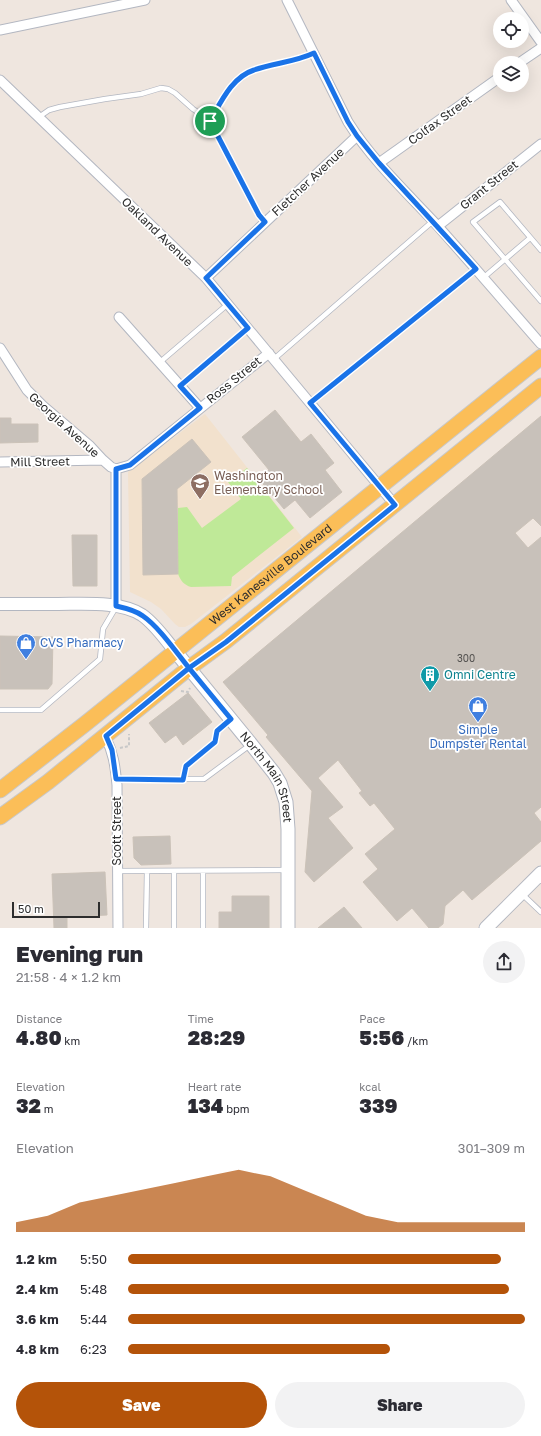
<!DOCTYPE html>
<meta charset="utf-8">
<style>
:root{--surface:#fff;--page:#f2f2f3;--text:#2b2b33;--muted:#7c7c81;--accent:#b45309}
body{margin:0;font-family:"Golos Text",sans-serif;background:var(--page);color:var(--text);height:100vh;display:flex;flex-direction:column;font-size:15px;white-space:nowrap}
*{box-sizing:border-box;margin:0}
p{font-size:13px;color:var(--muted)}
.icon{flex:none;width:22px;height:22px;fill:none;stroke:currentColor;stroke-width:2;stroke-linecap:round;stroke-linejoin:round}
.map{position:relative;height:928px;overflow:hidden}
.details{display:flex;flex-direction:column;background:var(--surface);flex:1}
.details>*{flex:none}
.controls{position:absolute;left:493px;top:12px;display:grid;gap:8px}
.controls a{display:grid;place-items:center;width:36px;height:36px;border-radius:50%;background:var(--surface);box-shadow:0 4px 16px #0002;font-size:20px}
.scale{position:absolute;left:12px;bottom:10px;width:88px;box-sizing:border-box;padding-left:4px;border:2px solid #2d2d2d;border-top:0;font-size:11px;line-height:14px;white-space:nowrap;color:#2d2d2d;-webkit-text-stroke:3px #fff;paint-order:stroke}
.pin{position:absolute;display:grid;place-items:center;width:34px;height:34px;color:#fff;margin:-17px;border:2px solid #fff;border-radius:50%;box-shadow:0 1px 4px #0007}
.round{display:grid;place-items:center;flex:none;width:42px;height:42px;border-radius:21px;background:var(--page)}
.headline{display:flex;align-items:center;justify-content:space-between;height:68px;padding:0 16px}
h1{font-size:22px;font-weight:800;line-height:30px}
.metrics{display:grid;grid-template-columns:repeat(3,1fr);gap:6px;height:68px;padding:4px 16px}
.metrics div{display:grid;align-content:center}
.metrics b{font-size:20px;font-weight:800}
.metrics small{font-size:11px;font-weight:400}
.metrics p{font-size:11px}
.chart{height:112px;padding:8px 16px}
.chart p{display:flex;justify-content:space-between}
.chart svg{width:100%;height:72px;margin-top:4px;fill:var(--accent);opacity:.7}
.primary-button{display:flex;gap:8px;margin-top:auto;padding:8px 16px}
.primary-button a{flex:1;height:46px;border-radius:24px;background:var(--accent);color:#fff;font-size:16px;font-weight:800;line-height:46px;text-align:center}
.primary-button a+a{background:var(--page);color:var(--text)}
ul{padding:0 16px;list-style:none;font-size:13px}
li{display:grid;grid-template-columns:64px 48px 1fr;align-items:center;height:30px}
li i{height:10px;border-radius:5px;background:var(--accent)}
.map>svg:first-child{display:block}
.education{fill:#f2e1cd}
.green{fill:#bfe998}
.building{fill:#c8c1ba;stroke:#cbc2b8}
.lines{fill:none;stroke-linecap:round;stroke-linejoin:round}
.service-casing{stroke:#b3b7c1;stroke-width:6}
.minor-casing{stroke:#b3b7c1;stroke-width:11}
.tertiary-casing{stroke:#b3b7c1;stroke-width:14}
.secondary-casing{stroke:#b3b7c1;stroke-width:15}
.primary-casing{stroke:#c8c8c8;stroke-width:17}
.path{stroke:#c8c8c8;stroke-width:2;stroke-dasharray:3 2;stroke-linecap:butt}
.service{stroke:#fff;stroke-width:4.5}
.minor{stroke:#fff;stroke-width:9}
.tertiary{stroke:#fff;stroke-width:12}
.secondary{stroke:#fff;stroke-width:13}
.primary{stroke:#fbbe58;stroke-width:15}
.route-casing{stroke:#fff;stroke-width:8}
.route{stroke:#1a73e8;stroke-width:5}
.labels{text-anchor:middle;stroke-width:3.5;stroke-linejoin:round;paint-order:stroke}
.number-label{font-size:10px;fill:#545250}
.street-label{font-size:12px;fill:#2d2d2d;stroke:#fff}
.education-label{font-size:12px;fill:#785e54;stroke:#fff;text-anchor:start}
.shop-label{font-size:12px;fill:#366cbe;stroke:#fff;text-anchor:start}
.culture-label{font-size:12px;fill:#0d838f;stroke:#fff;text-anchor:start}
</style>
<div class="map">
<svg width="541" height="928" viewBox="0 0 541 928">
<rect width="100%" height="100%" fill="#efe6df"/>
<path class="education" d="M205 414 302 537 191 624 185 627H179L175 624 161 609 151 602 130 592 128 472Z"/>
<path class="green" d="M247 468 294 528 232 577 231 586 191 587C184 585 181 581 178 574V508L187 507 202 528 241 499 228 482Z"/>
<path class="building" d="M275 410 301 442 311 434 334 463 325 470 342 492 310 518 295 500 284 509 259 479 269 470 242 437Z
M541 416V526L533 518 515 533 528 548 541 537V807L534 813 541 822V841L472 900 463 890 445 906 443 924 438 928H429L412 908 397 921 363 882 378 869 365 854 395 829 374 803 370 806 359 793 362 791 338 760 318 778 343 807 328 818 353 848 314 882 305 872 312 791 266 737 268 735 223 682Z
M0 418H11V424H38V442L0 443Z
M192 439 211 462 177 489 178 574 143 575 142 479Z
M72 535H97V586H73Z
M0 636 53 637 52 684 48 689H0Z
M188 693 212 722 183 745 176 735 165 743 149 723Z
M170 836 171 864 141 865 134 858 133 837Z
M105 872 107 915 67 917V928H54L52 874Z
M232 896H269V928H219V912H232Z
M344 907 362 928H318Z"/>
<g class="lines">
<defs>
<path id="service" d="M39 117 49 110 60 107 105 99 141 94 161 88 168 89 175 93 193 109 211 121 259 215 265 222
M211 121C221 102 232 77 254 70 274 63 295 62 314 53
M541 250 500 202 473 222 541 301
M483 278 530 238
M274 359 433 221
M159 363 228 304
M180 386 248 328
M310 403 476 269
M0 710H41L100 659 103 629 116 607
M117 779H204L250 745
M183 780 186 766 215 742 217 731 230 720
M118 871 286 870
M203 871V928
M522 894 541 912
M146 928 147 871
M174 928V871"/>
<path id="minor" d="M287 0 348 122C372 160 405 191 435 223 471 263 506 304 541 344
M511 0 541 42
M0 30 145 0
M519 63 541 48
M0 80 206 278 395 505
M379 163 500 77
M438 226 541 144
M206 278 357 136
M119 317 200 408
M0 348 27 390 43 406 90 446 103 460 111 467 116 469 130 465 269 353
M0 462 103 460
M116 606V469
M105 736C114 754 115 766 117 785L118 928"/>
<path id="tertiary" d="M0 604C19 604 39 604 58 604 84 604 120 601 142 615 155 624 165 639 175 651"/>
<g id="secondary">
<path id="s1" d="M175 651 251 744 274 773 280 783 286 802 288 829V928"/>
<path d="M486 928 541 873"/>
</g>
<g id="primary">
<path id="s2" d="M0 790 85 724 541 357"/>
<path d="M0 817 48 782 189 668 226 641 541 386"/>
</g>
</defs>
<use href="#service" class="service-casing"/>
<use href="#minor" class="minor-casing"/>
<use href="#tertiary" class="tertiary-casing"/>
<use href="#secondary" class="secondary-casing"/>
<use href="#primary" class="primary-casing"/>
<path class="path" d="M181 691 188 692 190 688
M120 748 129 746V734"/>
<use href="#service" class="service"/>
<use href="#minor" class="minor"/>
<use href="#tertiary" class="tertiary"/>
<use href="#secondary" class="secondary"/>
<use href="#primary" class="primary"/>
</g>
<g class="lines">
<defs>
<path id="route" d="M210 121 259 215 265 222 206 278 248 328 180 386 200 408 130 465 116 469V606C125 608 135 610 143 616 159 627 176 652 189 668L106 736 112 750 116 779 183 780 186 766 215 742 217 731 231 719 189 668 226 642 395 505 310 403 476 269 379 163 357 136 348 122 314 53C295 62 274 63 254 70 232 77 221 102 210 121"/>
</defs>
<use href="#route" class="route-casing"/>
<use href="#route" class="route"/>
</g>
<defs>
<symbol id="school-pin" viewBox="-11 -11 22 30"><path d="M0 17L-7.5 6A9.5 9.5 0 1 1 7.5 6Z" fill="#8d6e63" stroke="#fff"/><path d="M0-5L7-2L0 1L-7-2ZM-4 1L0 2.5L4 1V4Q0 6-4 4Z" fill="#fff"/></symbol>
<symbol id="shop-pin" viewBox="-11 -11 22 30"><path d="M0 17L-7.5 6A9.5 9.5 0 1 1 7.5 6Z" fill="#3f7fe0" stroke="#fff"/><path d="M-5-2.5h2.3a2.7 3.5 0 0 1 5.4 0H5L5.5 6h-11ZM-1.5-2.5h3a1.5 2.3 0 0 0-3 0Z" fill="#fff"/></symbol>
<symbol id="building-pin" viewBox="-11 -11 22 30"><path d="M0 17L-7.5 6A9.5 9.5 0 1 1 7.5 6Z" fill="#0f9aa8" stroke="#fff"/><path d="M-4-6H4V6H1V3H-1V6H-4ZM-2.5-4.3h1.7v1.8h-1.7ZM.8-4.3h1.7v1.8H.8ZM-2.5-1h1.7V.8h-1.7ZM.8-1h1.7V.8H.8Z" fill="#fff"/></symbol>
</defs>
<g fill-rule="evenodd">
<use href="#school-pin" x="189" y="472" width="22" height="30"/>
<use href="#shop-pin" x="15" y="632" width="22" height="30"/>
<use href="#building-pin" x="419" y="664" width="22" height="30"/>
<use href="#shop-pin" x="467" y="695" width="22" height="30"/>
</g>
<g class="labels">
<g class="number-label">
<text x="466" y="662">300</text>
</g>
<g class="street-label">
<text transform="translate(440 120) rotate(-36)" y="4">Colfax Street</text>
<text transform="translate(308 182) rotate(-43)" y="4">Fletcher Avenue</text>
<text transform="translate(489 185) rotate(-39)" y="4">Grant Street</text>
<text transform="translate(157 232) rotate(44)" y="4">Oakland Avenue</text>
<text transform="translate(234 380) rotate(-39)" y="4">Ross Street</text>
<text transform="translate(64 425) rotate(42)" y="4">Georgia Avenue</text>
<text transform="translate(40 462) rotate(-1)" y="4">Mill Street</text>
<text dy="4" stroke="none"><textPath href="#s2" startOffset="346">West Kanesville Boulevard</textPath></text>
<text dy="4" stroke="none"><textPath href="#s1" startOffset="158">North Main Street</textPath></text>
<text transform="translate(117 831) rotate(-90)" y="4">Scott Street</text>
</g>
<g class="education-label">
<text x="214" y="480">Washington<tspan x="214" dy="14">Elementary School</tspan></text>
</g>
<g class="shop-label">
<text x="40" y="647">CVS Pharmacy</text>
<text x="478" y="734" text-anchor="middle">Simple<tspan x="478" dy="14">Dumpster Rental</tspan></text>
</g>
<g class="culture-label">
<text x="444" y="679">Omni Centre</text>
</g>
</g>
</svg>
<div class="controls">
<a><svg class="icon" aria-label="locate" viewBox="0 0 24 24"><circle cx="12" cy="12" r="6"/><path d="M12 2v4M12 18v4M2 12h4M18 12h4"/></svg></a>
<a><svg class="icon" aria-label="layers" viewBox="0 0 24 24"><path d="M12 4l9 5-9 5-9-5zM3 14l9 5 9-5"/></svg></a>
</div>
<div class="scale">50 m</div>
<div class="pin" style="left:210px;top:121px;background:#1e9e55"><svg class="icon" aria-label="arrive" viewBox="0 0 24 24"><path d="M6 21V4h12l-3 4 3 4H6"/></svg></div>
</div>
<section class="details">
<div class="headline"><div><h1>Evening run</h1><p>21:58 · 4 × 1.2 km</p></div><a class="round"><svg class="icon" aria-label="share" viewBox="0 0 24 24"><path d="M12 15V3M7 8l5-5 5 5M5 13v7h14v-7"/></svg></a></div>
<div class="metrics">
<div><p>Distance</p><b>4.80<small> km</small></b></div>
<div><p>Time</p><b>28:29</b></div>
<div><p>Pace</p><b>5:56<small> /km</small></b></div>
</div>
<div class="metrics">
<div><p>Elevation</p><b>32<small> m</small></b></div>
<div><p>Heart rate</p><b>134<small> bpm</small></b></div>
<div><p>kcal</p><b>339</b></div>
</div>
<div class="chart"><p><span>Elevation</span>301–309 m</p>
<svg viewBox="0 0 160 44" preserveAspectRatio="none"><path d="M0 44V38L10 34L20 26L30 22L40 18L50 14L60 10L70 6L80 10L90 18L100 26L110 34L120 38L130 38L140 38L150 38L160 38V44z"/></svg>
</div>
<ul>
<li><b>1.2 km</b>5:50<i style="width:94%"></i></li>
<li><b>2.4 km</b>5:48<i style="width:96%"></i></li>
<li><b>3.6 km</b>5:44<i style="width:100%"></i></li>
<li><b>4.8 km</b>6:23<i style="width:66%"></i></li>
</ul>
<div class="primary-button"><a>Save</a><a>Share</a></div>
</section>
